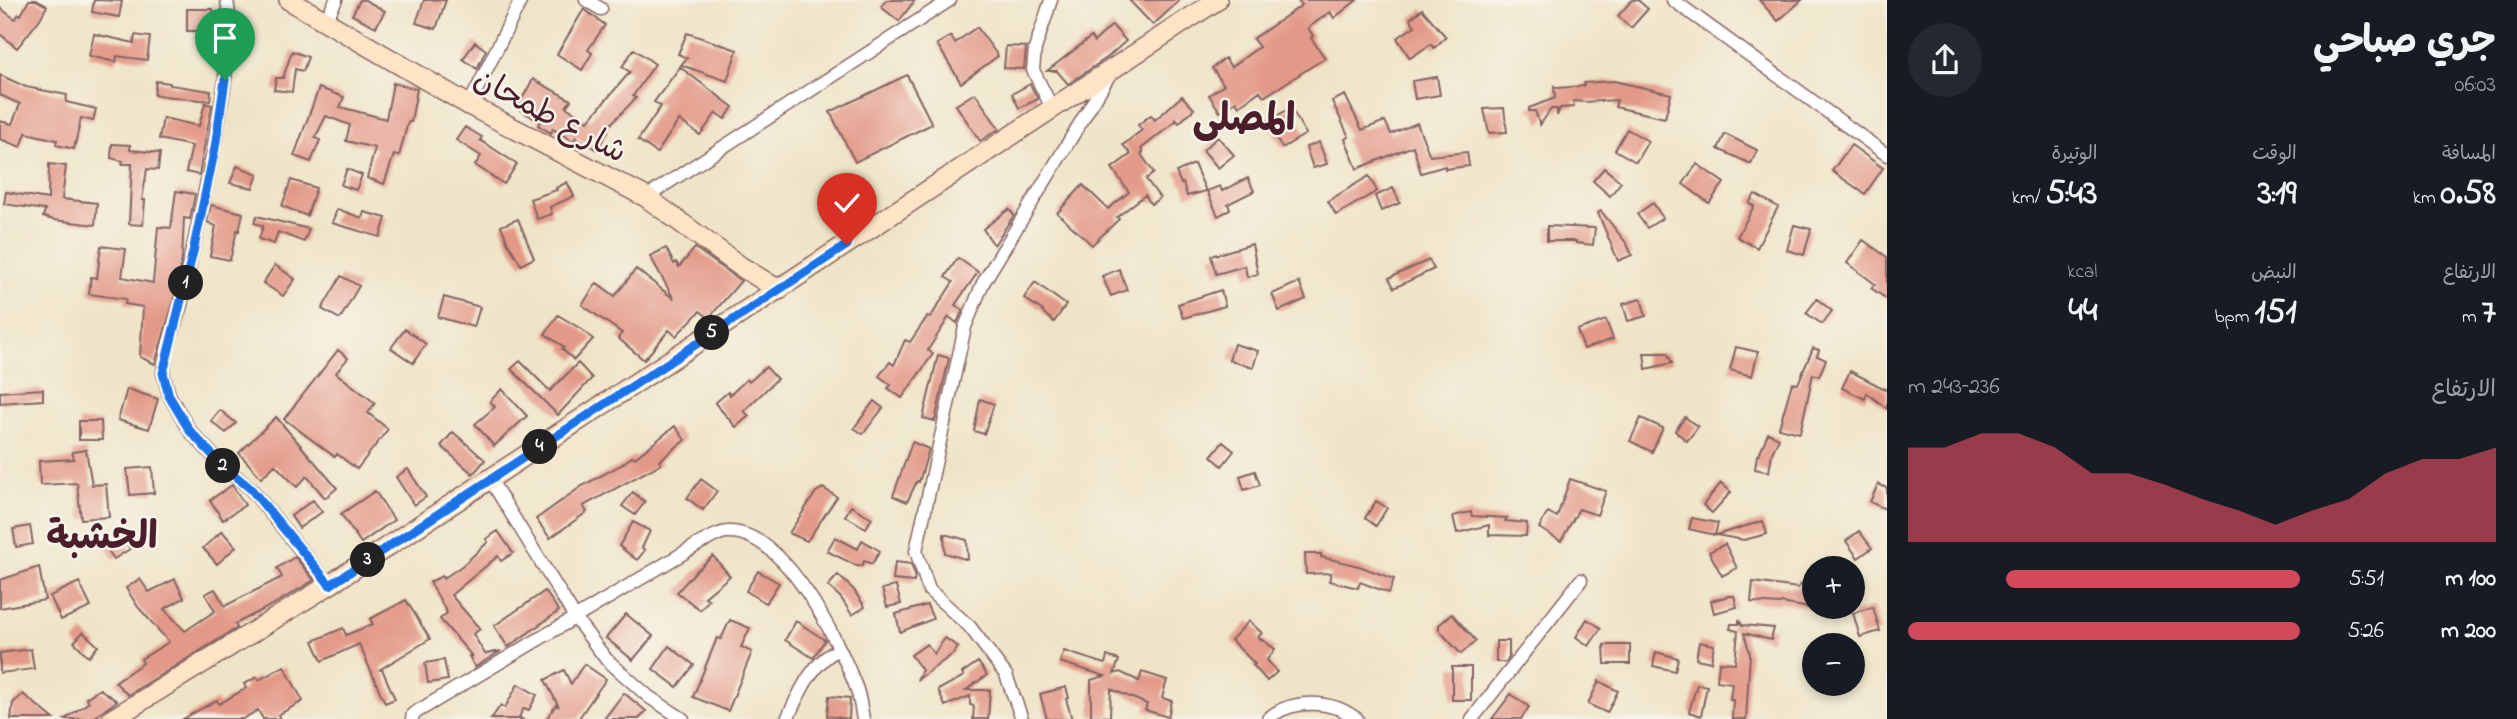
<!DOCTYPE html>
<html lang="ar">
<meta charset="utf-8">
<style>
:root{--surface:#171b24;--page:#242831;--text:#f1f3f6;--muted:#9ea1a6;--accent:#d1495b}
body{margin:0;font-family:"Indie Flower","Playpen Sans Arabic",sans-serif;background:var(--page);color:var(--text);direction:rtl;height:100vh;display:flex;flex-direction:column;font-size:26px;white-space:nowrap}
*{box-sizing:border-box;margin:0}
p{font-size:23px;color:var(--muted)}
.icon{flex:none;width:38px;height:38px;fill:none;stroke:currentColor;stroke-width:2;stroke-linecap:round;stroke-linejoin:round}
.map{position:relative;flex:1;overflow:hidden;direction:ltr}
.side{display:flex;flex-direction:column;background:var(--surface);width:630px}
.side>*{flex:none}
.buttons{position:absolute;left:1802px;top:556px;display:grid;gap:14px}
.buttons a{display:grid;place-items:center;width:63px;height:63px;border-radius:50%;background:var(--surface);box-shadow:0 4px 10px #0003;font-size:35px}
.pin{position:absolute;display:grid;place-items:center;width:60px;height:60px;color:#fff;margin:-72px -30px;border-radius:50% 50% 50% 0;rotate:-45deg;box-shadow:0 0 7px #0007}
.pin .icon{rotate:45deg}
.km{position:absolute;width:35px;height:35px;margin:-18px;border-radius:50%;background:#222;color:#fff;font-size:19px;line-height:35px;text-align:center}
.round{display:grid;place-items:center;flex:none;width:74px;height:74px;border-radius:37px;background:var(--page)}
.overview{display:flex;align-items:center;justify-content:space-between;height:119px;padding:0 21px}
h1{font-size:38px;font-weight:700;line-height:52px}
.metrics{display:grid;grid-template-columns:repeat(3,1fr);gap:10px;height:119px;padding:7px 21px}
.metrics div{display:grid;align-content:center}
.metrics b{font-size:35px;font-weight:700}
.metrics small{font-size:19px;font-weight:400}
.metrics p{font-size:19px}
.chart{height:196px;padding:14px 21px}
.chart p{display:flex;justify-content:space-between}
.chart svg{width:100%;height:126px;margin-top:7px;fill:var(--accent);opacity:.7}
ul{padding:0 21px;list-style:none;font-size:23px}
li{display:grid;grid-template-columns:112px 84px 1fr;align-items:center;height:52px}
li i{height:18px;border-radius:9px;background:var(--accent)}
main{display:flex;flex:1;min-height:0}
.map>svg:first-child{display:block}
.building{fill:#e39988}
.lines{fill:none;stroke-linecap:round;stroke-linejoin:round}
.street-casing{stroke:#846462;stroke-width:15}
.secondary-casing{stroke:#846462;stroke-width:22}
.street{stroke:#fff;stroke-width:12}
.secondary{stroke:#fee4c6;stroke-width:19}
.route-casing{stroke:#fff;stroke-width:14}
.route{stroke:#1a73e8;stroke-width:9}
.labels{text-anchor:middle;stroke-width:5;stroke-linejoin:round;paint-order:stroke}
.street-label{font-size:32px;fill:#4a1f2b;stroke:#f7f3e8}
.district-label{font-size:38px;font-weight:bold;fill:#4a1f2b;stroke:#f7f3e8}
</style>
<main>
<section class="side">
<div class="overview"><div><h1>جري صباحي</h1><p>06:03</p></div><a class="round"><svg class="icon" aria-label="share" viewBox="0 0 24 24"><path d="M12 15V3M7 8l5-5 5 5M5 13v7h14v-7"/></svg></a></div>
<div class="metrics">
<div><p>المسافة</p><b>0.58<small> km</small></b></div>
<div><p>الوقت</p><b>3:19</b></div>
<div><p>الوتيرة</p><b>5:43<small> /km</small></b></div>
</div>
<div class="metrics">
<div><p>الارتفاع</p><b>7<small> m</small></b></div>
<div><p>النبض</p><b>151<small> bpm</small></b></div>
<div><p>kcal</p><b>44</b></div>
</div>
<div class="chart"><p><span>الارتفاع</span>236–243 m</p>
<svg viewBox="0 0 160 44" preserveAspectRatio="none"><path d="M0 44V11L10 11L20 6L30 6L40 11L50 20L60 20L70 24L80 29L90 33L100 38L110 33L120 29L130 20L140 15L150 15L160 11V44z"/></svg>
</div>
<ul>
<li><b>100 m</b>5:51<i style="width:75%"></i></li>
<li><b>200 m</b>5:26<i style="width:100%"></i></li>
</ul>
</section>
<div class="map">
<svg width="1887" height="719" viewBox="0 0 1887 719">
<rect width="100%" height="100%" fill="#f7f3e8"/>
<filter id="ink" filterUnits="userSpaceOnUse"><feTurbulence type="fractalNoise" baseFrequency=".0143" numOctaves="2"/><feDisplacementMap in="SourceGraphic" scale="14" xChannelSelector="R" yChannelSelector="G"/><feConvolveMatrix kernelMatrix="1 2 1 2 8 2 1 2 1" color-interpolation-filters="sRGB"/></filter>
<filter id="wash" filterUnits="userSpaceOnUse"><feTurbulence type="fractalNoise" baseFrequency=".00686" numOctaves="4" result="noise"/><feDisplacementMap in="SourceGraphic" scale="28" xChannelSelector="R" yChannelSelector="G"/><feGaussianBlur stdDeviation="1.57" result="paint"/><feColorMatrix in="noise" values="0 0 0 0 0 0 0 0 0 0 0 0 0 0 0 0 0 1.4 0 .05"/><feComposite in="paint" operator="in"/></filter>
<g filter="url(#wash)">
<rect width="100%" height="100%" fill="#efe4c7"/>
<g id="blocks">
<path class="building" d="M29 0H36L47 6 40 19 17 48 0 34V8L15 19 19 14 21 15Z
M94 0 122 1 119 17 92 12Z
M360 0H365L385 11 376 27 352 15Z
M424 0H446L436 29 416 23Z
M886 0H915L899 21 881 7Z
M1129 0H1180L1153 25Z
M1298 0H1357L1334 18 1330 12 1308 28 1313 36 1311 38 1325 58 1264 97 1260 91 1239 106 1236 101 1220 112 1209 95 1224 85 1212 68 1225 58 1231 67 1259 47 1253 39 1302 5Z
M1632 0H1638L1648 9 1631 28 1618 16Z
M1759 0H1802L1778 21Z
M187 9H213L214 31H187Z
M584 9 605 25 588 50 592 53 582 70 557 54Z
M1422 9 1446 37 1434 48 1431 44 1410 58 1397 38 1415 26 1410 19Z
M1112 25 1126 41 1108 57 1068 84 1057 71H1047L1091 37 1094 42Z
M977 27 998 56 961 83 937 44 951 36 955 43Z
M687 33 737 50 727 81 681 65 687 58 678 54Z
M94 34 134 43 135 35 150 37 147 60 117 56 116 62 89 56Z
M475 42 486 50 477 69 463 59Z
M1006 46 1026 47 1024 69 1004 68Z
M634 49 655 64 633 96 636 98 606 129 608 131 597 150 576 137 573 141 553 129 551 133 538 125 540 122 517 108 533 79 571 100 566 107 588 121 630 72 622 67Z
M292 51 308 57 303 71 295 69 292 92 274 90 276 78H283Z
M680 67 733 107 725 119 716 113 700 135 679 120 657 153 638 140 661 106 654 102Z
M0 75 26 87 67 95 66 102 96 109 93 121 81 118 74 149 56 145 57 140 26 133 21 147 0 139V121L12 124 20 104 0 95Z
M907 75 932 124 855 162 830 112Z
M1437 77 1440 95 1415 99 1412 81Z
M156 81 170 83V85L211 91 210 101 154 95Z
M1614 81 1671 94 1665 118 1615 107 1617 100 1585 102 1573 101 1574 107 1560 108 1557 116V109H1551L1540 125 1535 111H1529V108L1555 98 1554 86 1557 88 1584 86V83Z
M393 83 417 89 411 122H408L399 156 394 155 384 184 367 178 375 148 346 141 350 125 326 116 315 138 320 140 311 162 294 156 319 88 344 97 340 107 386 119Z
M1030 84 1038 99 1019 108 1012 94Z
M975 93 999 129 980 141 956 105Z
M1345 95 1362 130 1385 121 1391 134 1417 123 1430 156 1467 152 1469 166 1445 169V166L1421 173 1413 146 1357 169 1345 139 1349 137 1332 101Z
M1182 96 1194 109 1179 123 1175 118 1176 121 1141 149 1143 152 1141 154 1154 173 1146 179 1160 198 1151 204 1145 195 1117 217 1119 219 1092 245 1057 213 1083 185 1108 209 1129 192 1112 168 1131 154 1123 145 1142 130 1138 125 1151 115 1155 120Z
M205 103 212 105 199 175 186 172 192 146 159 139 163 118 199 126Z
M1291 108 1306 134 1282 148 1267 121Z
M1504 108 1507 132 1489 133 1484 109Z
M465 127 482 137 480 140 517 164 504 184 475 165 481 156 456 140Z
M1627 129 1648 141 1636 162 1615 150Z
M1725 134 1757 150 1751 164 1718 149Z
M1218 137 1234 155 1218 168 1203 150Z
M1319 142 1327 164 1313 168 1306 147Z
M112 144 130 145V150L160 153 158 170 147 169 142 200H145L143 225 129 224 132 164H122L123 161 111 158Z
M1851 145 1883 168 1865 194 1832 171Z
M49 164 66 166 62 199 97 203 95 225 54 220 43 217 45 210 4 204 6 192 48 199Z
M1194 164 1206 191 1187 196 1183 183 1181 184 1176 172Z
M1697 164 1724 183 1709 203 1683 184Z
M237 166 258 174 253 188 230 183Z
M1604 168 1621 182 1610 196 1593 181Z
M347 169 362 175 356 190 341 185Z
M1369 176 1377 191 1336 215 1328 201Z
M1248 178 1254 191 1228 204 1230 210 1218 216 1207 191 1220 186 1222 191Z
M291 180 316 188 307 216 282 206Z
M567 182 574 196 550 207 552 214 537 219 530 199 557 190 556 188Z
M1393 188 1400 203 1381 211 1375 196Z
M176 191 195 194 190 219 184 218 182 259 173 303 155 364 140 357 143 307 125 304 126 299 89 294 91 277 97 278 101 246 126 249 122 277 153 283 158 227 171 228Z
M1755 194 1778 207 1757 248 1737 237 1754 206 1749 203Z
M1653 203 1663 218 1647 228 1637 214Z
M211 205 243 213 239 231 237 230 230 260 210 256 216 226 207 222Z
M337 209 362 218 364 212 386 218 380 237 332 223Z
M1009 209 1014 215 994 245 983 229Z
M1601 211 1627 244 1632 255 1618 261 1598 213Z
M257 216 309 229 304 242 278 232 274 244 259 239 263 226 254 223Z
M518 219 534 258 521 265 508 243 501 226Z
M1794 225 1811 229 1804 255 1787 250Z
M1547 226 1595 228 1593 245 1576 243V241H1547Z
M1863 240 1887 257V299L1871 288 1875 284 1847 263Z
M1252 244 1258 274 1247 277 1245 266 1216 274 1211 256Z
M666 248 674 264 676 262 679 267 695 248 741 281 709 318 700 311 676 336 669 330 644 360 618 338 622 333 582 305 597 283 615 296 636 269 674 299 650 256Z
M958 258 978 272 955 305 963 310 957 323 949 317 928 350 933 354 902 398 888 388 891 385 879 376 890 362 894 365 905 340 910 342 927 317 930 318 953 282 945 277Z
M1429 260 1434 269 1394 288 1389 278Z
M275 265 295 279 283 296 263 283Z
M1119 269 1127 290 1111 296 1102 276Z
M341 276 359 286 340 319 322 309Z
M1035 282 1066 305 1054 322 1042 312 1043 311 1024 298Z
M1299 282 1306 299 1279 311 1272 294Z
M1221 290 1225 306 1183 318 1178 304Z
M444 297 480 307 474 327 438 317Z
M1641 299 1646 316 1628 321 1623 304Z
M1817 299 1832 311 1822 324 1806 313Z
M558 315 581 329 593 339 574 360 562 349 564 347 545 334Z
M1606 320 1613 339 1584 349 1577 330Z
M405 329 426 344 413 363 391 348Z
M1234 344 1258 351 1253 368 1229 360Z
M1736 347 1758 352 1752 376 1730 370Z
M1813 348 1819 350 1817 356 1826 360 1819 376 1813 374 1800 433 1779 428 1792 383 1798 384Z
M338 350 348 358 336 373 375 403 368 413 388 429 357 469 337 454 335 457 284 419Z
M1644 353H1667L1672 363 1646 369Z
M938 355 949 358 935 421 923 418Z
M520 361 550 391 578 363 592 378 558 415 511 369Z
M766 367 777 379 744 411 749 416 736 427 715 403 728 392 730 395 747 379 749 382Z
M1850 371 1887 390V409L1867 393 1865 399 1842 388Z
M43 389V400L0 403V392Z
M127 389 158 399 149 429 118 420Z
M502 389 527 416 494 446 475 424 495 407 490 401Z
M980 399 994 404 984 434 974 431Z
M874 401 883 408 863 434 854 428Z
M220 410 236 423 226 433 211 421Z
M276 417 337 488 325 498 307 476 297 487 275 465 261 478 239 453Z
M1685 417 1698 427 1687 441 1675 431Z
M1641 418 1663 428 1652 452 1630 441Z
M79 421H101L102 440H79Z
M675 426 685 440 659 461 661 464 583 506 587 512 550 538 536 519 582 486 621 465 633 456 635 458Z
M453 432 485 460 473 474 441 446Z
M1768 433 1779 438 1772 453 1769 472 1755 469 1757 455H1759Z
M912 442 929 449 919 482 917 481 907 502 893 496Z
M1223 442 1234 451 1222 466 1211 456Z
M86 450 92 485 106 484 109 517 81 519 77 483 40 485 39 461 74 459 72 452Z
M152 467 154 493 130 495 127 469Z
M408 469 426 497 414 505 396 477Z
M1255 471 1260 485 1244 490 1240 476Z
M701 479 717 491 703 510 687 498Z
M1570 479 1606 491 1597 515 1579 509 1561 541 1539 528 1548 512 1557 517Z
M1721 483 1731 492 1712 513 1703 505Z
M1878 484 1887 488V510L1870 502Z
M232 485 245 505 223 520 210 500Z
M823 488 837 497 807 541 789 533 816 492Z
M375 491 394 520 361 543 341 514Z
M633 492 645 502 635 515 622 506Z
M313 500 322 512 299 528 291 516Z
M1376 501 1387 508 1376 526 1365 518Z
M851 506 872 518 866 528 845 516Z
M1471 512 1472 516 1507 518 1505 521 1527 523 1526 536 1489 535V525L1457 533 1453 516Z
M1692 518 1718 523 1715 535 1689 529Z
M1763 521 1767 534 1744 540 1716 535Z
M633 522 650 531 642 548 645 550 637 560 619 546Z
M30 526 33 544 16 547 13 529Z
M222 531 236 547 217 564 203 548Z
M498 531 513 553 501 561 498 556 451 595 480 629 473 634 485 654 501 651 475 667 469 656H472L440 619 447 613 430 582 442 576 443 579 463 565 488 542 486 539Z
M1859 531 1872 548 1858 558 1846 541Z
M944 534 967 540 968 560 945 553Z
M122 536 130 549 114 559 105 546Z
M835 537 858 549 862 540 880 551 872 564 864 561 862 566H857L827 551Z
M1725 544 1737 568 1722 576 1709 552Z
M1305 554H1321V557L1359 566 1394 579 1389 593 1360 582 1358 588 1329 581 1331 573 1306 574Z
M713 556 730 576 705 597 709 600 700 610 677 592 696 571Z
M295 557 314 580 276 603 235 624 237 628 128 695 115 682 143 663 141 659 169 642 138 607 126 588 140 579 149 592 175 579 184 598 164 609 185 631 215 611 205 594 215 589 225 606 282 577 277 568Z
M895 562 911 564 915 575 914 582 893 580Z
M39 567 45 600 0 608V580Z
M1815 569 1810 608 1781 603 1780 604 1751 602 1753 582 1798 588Z
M758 571 779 583 766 603 746 591Z
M838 575 853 589 865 607 852 615 841 598 828 586Z
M79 582 91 607 61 620 50 596Z
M896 586 901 604 887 607 882 589Z
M545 591 559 611 508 647 494 626Z
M1729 596H1734L1737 607 1714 613 1711 601Z
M406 600 430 639 379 670 382 669 395 699 385 703 359 644 322 661 313 641 343 628 346 635 373 624 370 619Z
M927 605 933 619 900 632 896 614Z
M1873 607 1880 631 1860 637 1853 613Z
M626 614 653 636 633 660 606 638Z
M1452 614 1476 641 1461 654 1439 630V625Z
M1587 619 1601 628 1589 646 1576 637Z
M1739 619 1742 625 1774 628 1771 640 1744 633 1750 654 1746 719H1732L1733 700H1730L1732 683 1717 681 1719 662 1735 663 1738 631 1730 629 1731 624H1739Z
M730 620 750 628 741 647 752 652 728 711 693 697 717 638 721 639Z
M796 621 825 640 813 658 785 640Z
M1249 621 1262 633 1258 637 1275 649 1267 660 1277 672 1267 681 1253 665 1255 664 1231 640Z
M83 632 98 646 89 657 74 642Z
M945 638 958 647 953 654 917 680 922 670 911 655 927 644 934 654Z
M1496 641H1509V657L1506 662H1496Z
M1699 642 1714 645 1711 662 1696 659Z
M1604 645H1630V664H1605Z
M669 646 694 665 677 687 653 669Z
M31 649 34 669 0 673V653Z
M1064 651 1105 664 1107 656 1119 660 1114 674 1120 672 1139 681 1142 672 1167 680 1162 698 1172 701 1168 717 1145 710 1147 704 1111 689 1110 717 1091 716V680L1105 676 1060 662Z
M1656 652 1678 658 1675 671 1653 666Z
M444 660 448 680 428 683 425 663Z
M978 662 987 675 966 690H990L988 719H973L974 706 970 705V696L945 706 938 690 964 676 962 673Z
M584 664 606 679 579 718 581 719H546L556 705 559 707 545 680 564 670 571 684Z
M284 666 303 701 278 715 280 719H263L258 710 243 719H183L217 700 219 704 246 688 244 684 257 677 259 680Z
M1452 667H1471V700H1452Z
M1599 681 1618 691 1607 713 1588 704Z
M518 684 537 695 529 710 524 708 519 717 522 719H491L501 705 505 708Z
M1697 684 1707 686 1701 716 1689 712Z
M1066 687 1069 698 1066 699 1072 719H1047L1040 694Z
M100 689 117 701 92 719H65L89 702 86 698Z
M624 693 646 711 639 719H604Z
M23 694 54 719H11L13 703Z
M1511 694 1529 707 1521 719H1492Z
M829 696 850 698 849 719 827 716Z"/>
</g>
</g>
<g filter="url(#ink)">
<use href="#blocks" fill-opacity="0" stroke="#846462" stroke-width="2"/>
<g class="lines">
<defs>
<path id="street" d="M227 0 229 14 225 80 214 148 181 305 168 346 163 373 169 395 190 431 222 465 251 489 329 585
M586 0 601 9
M1051 0 1035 49 1033 70 1053 110
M1673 0 1887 155
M326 20 336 0
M469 105 521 0
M646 197 950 0
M490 479 576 619 606 659 649 697 683 719
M412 719 413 714 702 542C710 539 719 532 727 532 784 529 839 642 856 687 860 697 861 709 863 719
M787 719C800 692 811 663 839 649
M1022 719 1006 675 970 627 929 590 916 551 965 327 983 283 1110 74
M1268 719C1285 703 1314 700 1337 708 1344 710 1351 715 1357 719
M1472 719 1581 580"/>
<path id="secondary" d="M289 0 469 105 646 197 740 266 779 290
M112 719 329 585 1217 0"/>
</defs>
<use href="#street" class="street-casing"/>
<use href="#secondary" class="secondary-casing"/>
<use href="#street" class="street"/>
<use href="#secondary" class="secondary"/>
</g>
</g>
<g class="lines" filter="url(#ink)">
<defs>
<path id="route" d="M225 80 215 148 193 252 163 373 169 396 190 431 222 465 251 489 330 585 847 245"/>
</defs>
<use href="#route" class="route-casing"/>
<use href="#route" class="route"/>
</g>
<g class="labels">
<g class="street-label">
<text transform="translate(551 114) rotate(28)" y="11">شارع طمحان</text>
</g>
<g class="district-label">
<text x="1244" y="130">المصلى</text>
<text x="102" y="548">الخشبة</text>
</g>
</g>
</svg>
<div class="buttons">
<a>+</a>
<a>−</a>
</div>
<div class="pin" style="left:225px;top:80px;background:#1e9e55"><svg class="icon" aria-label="arrive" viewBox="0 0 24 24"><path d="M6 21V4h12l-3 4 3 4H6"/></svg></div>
<div class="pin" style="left:847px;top:245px;background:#d93025"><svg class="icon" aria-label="check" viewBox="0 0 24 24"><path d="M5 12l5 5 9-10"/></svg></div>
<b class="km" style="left:186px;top:283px">1</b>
<b class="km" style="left:223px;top:466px">2</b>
<b class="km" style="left:368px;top:560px">3</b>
<b class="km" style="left:540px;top:447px">4</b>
<b class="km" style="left:712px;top:333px">5</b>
</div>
</main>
